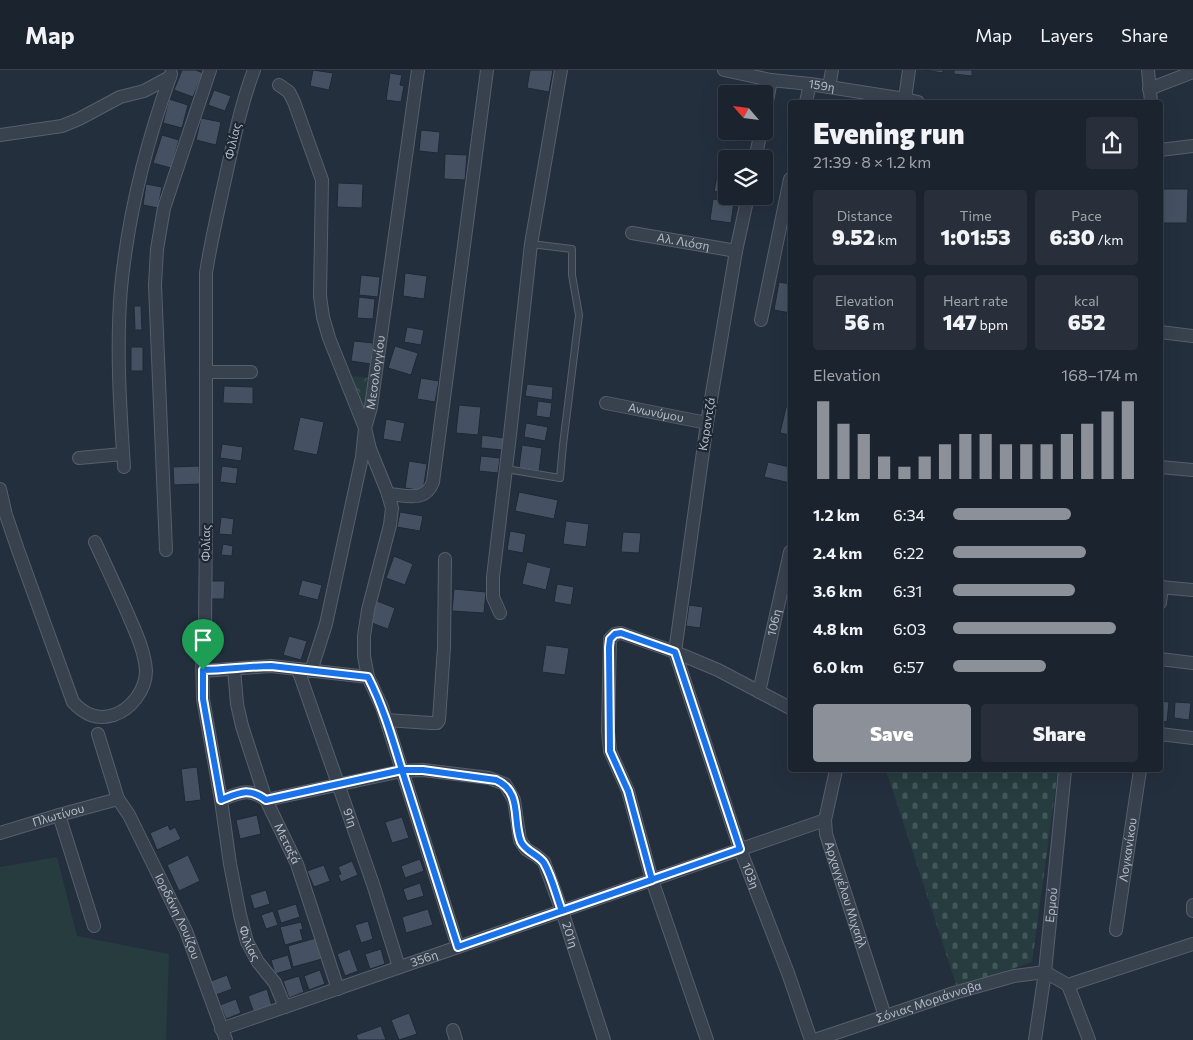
<!DOCTYPE html>
<meta charset="utf-8">
<style>
:root{--surface:#1b232e;--page:#282f3a;--text:#f1f3f6;--muted:#a0a4aa;--line:#39404a;--accent:#8c9099}
body{margin:0;font-family:Commissioner,sans-serif;background:var(--page);color:var(--text);height:100vh;display:flex;flex-direction:column;font-size:19px;white-space:nowrap}
*{box-sizing:border-box;margin:0}
p{font-size:16px;color:var(--muted)}
.icon{flex:none;width:28px;height:28px;fill:none;stroke:currentColor;stroke-width:2;stroke-linecap:round;stroke-linejoin:round}
.map{position:relative;flex:1;overflow:hidden}
.details{position:absolute;left:788px;top:30px;width:375px;height:672px;display:flex;flex-direction:column;background:var(--surface);border-radius:5px;box-shadow:0 5px 20px #0002,0 0 0 1px var(--line)}
.details>*{flex:none}
.needle{width:32px;rotate:298deg}
.controls{position:absolute;left:718px;top:15px;display:grid;gap:10px}
.controls a{display:grid;place-items:center;width:55px;height:55px;border-radius:5px;background:var(--surface);box-shadow:0 5px 20px #0002,0 0 0 1px var(--line);font-size:25px}
.pin{position:absolute;display:grid;place-items:center;width:42px;height:42px;color:#fff;margin:-51px -21px;border-radius:50% 50% 50% 0;rotate:-45deg;box-shadow:0 0 5px #0007}
.pin .icon{rotate:45deg}
.round{display:grid;place-items:center;flex:none;width:52px;height:52px;border-radius:5px;background:var(--page)}
.headline{display:flex;align-items:center;justify-content:space-between;height:85px;padding:0 25px}
h1{font-size:28px;font-weight:800;line-height:38px}
.figures{display:grid;grid-template-columns:repeat(3,1fr);gap:8px;height:85px;padding:5px 25px}
.figures div{display:grid;align-content:center;border-radius:5px;background:var(--page);text-align:center}
.figures b{font-size:21px;font-weight:800}
.figures small{font-size:14px;font-weight:400}
.figures p{font-size:14px}
.chart{height:140px;padding:10px 25px}
.chart p{display:flex;justify-content:space-between}
.chart svg{width:100%;height:90px;margin-top:5px;stroke:var(--accent);stroke-width:6}
.cta{display:flex;gap:10px;margin-top:auto;padding:10px 25px}
.cta a{flex:1;height:58px;border-radius:5px;background:var(--accent);color:#fff;font-size:20px;font-weight:800;line-height:58px;text-align:center}
.cta a+a{background:var(--page);color:var(--text)}
ul{padding:0 25px;list-style:none;font-size:16px}
li{display:grid;grid-template-columns:80px 60px 1fr;align-items:center;height:38px}
li i{height:12px;border-radius:6px;background:var(--accent)}
header{display:flex;align-items:center;gap:30px;box-sizing:border-box;height:70px;padding:0 25px;background:var(--surface);border-bottom:1px solid var(--line)}
header strong{font-size:24px}
nav{display:flex;gap:28px;margin-inline-start:auto;font-size:18px}
.map>svg:first-child{display:block}
.grass{fill:#263c3f}
.forest{fill:url(#forest-crowns)}
.cemetery{fill:url(#cemetery-stones)}
.building{fill:#455162;stroke:#1f2835}
.lines{fill:none;stroke-linecap:round;stroke-linejoin:round}
.lane-casing{stroke:#565f6c;stroke-width:8}
.street-casing{stroke:#565f6c;stroke-width:14}
.lane{stroke:#38414e;stroke-width:6}
.street{stroke:#38414e;stroke-width:12}
.route-casing{stroke:#fff;stroke-width:10}
.route{stroke:#1a73e8;stroke-width:6}
.labels{text-anchor:middle;stroke-width:4.5;stroke-linejoin:round;paint-order:stroke}
.street-label{font-size:12px;fill:#b4bcc9;stroke:#1d2633}
</style>
<header>
<strong>Map</strong>
<nav><a>Map</a><a>Layers</a><a>Share</a></nav>
</header>
<div class="map">
<svg width="1193" height="970" viewBox="0 0 1193 970">
<defs>
<pattern id="forest-crowns" width="20" height="18" patternUnits="userSpaceOnUse" patternTransform="scale(1.25)"><rect width="20" height="18" fill="#263c3f"/><path d="M2 6a3 3 0 1 1 6 0M12 15a3 3 0 1 1 6 0" fill="none" stroke="#435659"/></pattern>
<pattern id="cemetery-stones" width="16" height="16" patternUnits="userSpaceOnUse" patternTransform="scale(1.25)"><rect width="16" height="16" fill="#263c3f"/><path d="M2 7V4a2 2 0 0 1 4 0v3zM10 15v-3a2 2 0 0 1 4 0v3z" fill="#435659"/></pattern>
</defs>
<rect width="100%" height="100%" fill="#242f3e"/>
<path class="grass" d="M57 787 77 866 169 884 166 970H0V797Z"/>
<path class="forest" d="M350 306 370 308 365 343Z"/>
<path class="cemetery" d="M886 700H1058L1032 892 957 917Z"/>
<path class="building" d="M182 0H196L203 3 193 27 174 20Z
M313 0 333 3 329 20 310 16Z
M530 0H553L549 22 527 18Z
M924 0H943V3Z
M954 0H972V6L954 4Z
M390 3 402 5 400 15 404 16 401 32 386 30Z
M214 20 231 26 225 41 208 35Z
M169 29 188 35 182 58 163 53Z
M201 48 221 52 216 75 196 70Z
M421 60 440 62 438 83 419 81Z
M162 65 179 70 171 98 153 93Z
M445 84 467 85 465 110 444 109Z
M718 101 726 103V124L714 121Z
M338 113 363 114 362 138 337 137Z
M146 114 162 117 158 138 143 135Z
M1161 119H1188L1187 153H1160Z
M713 129 734 132 731 153 710 150Z
M405 203 427 206 424 229 403 226Z
M361 205 380 207 378 227 359 225Z
M779 212 790 214V243L774 240Z
M359 227 375 229 373 249 357 248Z
M134 236H141L142 260H135Z
M407 257 424 260 421 275 404 272Z
M354 271 373 273 371 294 351 291Z
M395 276 418 283 411 305 388 298Z
M131 277H143V301H131Z
M421 308 439 311 435 332 417 329Z
M527 314 553 317 552 330 525 326Z
M224 316 253 317V334L223 333Z
M538 331 552 333 550 348 536 346Z
M459 335 481 337 478 365 456 363Z
M786 337 790 338V365L780 363Z
M300 347 324 352 317 385 293 380Z
M386 349 405 353 401 372 383 369Z
M526 353 548 357 545 371 524 367Z
M482 365 504 368 503 380 481 378Z
M222 374 243 377 241 391 220 388Z
M522 375 542 378 539 401 519 398Z
M481 386 500 388 498 403 479 401Z
M409 391 427 394 423 421 405 418Z
M768 392 790 397V413L764 407Z
M199 396 200 414 174 415 173 397Z
M222 396 238 398 236 414 220 412Z
M519 422 558 430 554 449 515 441Z
M400 442 423 446 420 461 397 457Z
M221 447 234 449 232 465 219 464Z
M566 451 589 454 586 477 563 474Z
M510 461 526 464 523 483 507 480Z
M623 462 641 463 639 483 621 482Z
M223 474 233 476 232 486 221 485Z
M394 486 413 494 405 515 386 508Z
M527 492 551 498 546 520 522 514Z
M302 510 322 515 318 530 298 525Z
M210 511H225L224 529H210Z
M557 514 574 517 571 535 554 532Z
M454 519 486 522 484 543 452 541Z
M377 531 395 538 388 559 369 552Z
M689 535 703 537 700 558 686 556Z
M289 566 307 571 301 590 283 585Z
M546 575 569 578 565 605 542 602Z
M1160 631 1169 632 1167 652 1160 651Z
M1175 632 1191 633 1189 650 1174 648Z
M197 697 201 730 185 732 181 699Z
M257 745 261 764 240 769 236 750Z
M402 747 409 768 392 773 385 752Z
M168 755 170 760 175 757 181 769 157 780 150 763Z
M188 785 200 811 179 821 167 795Z
M420 789 424 801 405 808 401 796Z
M352 791 358 805 341 812 338 805 341 804 338 797Z
M324 795 330 811 314 817 307 801Z
M420 813 424 826 407 831 403 819Z
M266 820 270 834 254 839 250 825Z
M296 834 300 847 281 853 277 840Z
M428 839 433 855 406 863 402 847Z
M273 841 278 855 266 859 261 845Z
M368 851 373 869 361 873 355 855Z
M301 852 303 859 300 860 303 870 285 875 280 857Z
M316 868 322 889 293 897 288 876Z
M350 879 358 901 345 906 337 884Z
M381 879 385 894 370 899 365 884Z
M288 885 292 899 275 904 271 890Z
M320 900 325 914 309 920 304 906Z
M227 905 232 919 216 925 211 911Z
M299 906 304 922 289 928 283 911Z
M267 919 272 936 254 943 248 926Z
M236 929 241 943 226 949 220 935Z
M409 943 417 964 399 970 391 950Z
M381 956 386 970H358L356 965Z"/>
<g class="lines">
<defs>
<path id="lane" d="M506 399 560 408 563 375 579 245 572 205V179L531 174"/>
<g id="street">
<path id="s1" d="M254 0C241 34 234 69 226 105 219 137 211 170 206 203V457L205 556 202 585 203 629 221 730 230 794 240 845 247 872 258 892 275 913 285 937"/>
<path id="s2" d="M724 0 771 10 810 14 905 29 918 32"/>
<path d="M1148 0 1151 32"/>
<path d="M279 15 289 22 294 32 322 110 320 226 323 247 329 268 365 358 370 379 387 421 392 438 390 455 368 540 364 566V586L368 607 382 637 458 877"/>
<path d="M829 17 832 0"/>
<path d="M1149 19 1193 2"/>
<path d="M905 29 909 0"/>
<path d="M806 32 810 14"/>
<path d="M764 47 771 10"/>
<path d="M0 65 62 56 79 49 120 27 144 21 170 7 171 4"/>
<path d="M1160 80 1193 76"/>
<path d="M755 89 761 61"/>
<path id="s3" d="M748 126 736 181 707 353 675 582 740 779 788 903 811 970"/>
<path id="s4" d="M632 163 736 181"/>
<path d="M761 250 790 109"/>
<path d="M1160 262 1193 266"/>
<path d="M206 302H251"/>
<path id="s5" d="M606 333 707 353"/>
<path d="M79 388 123 384"/>
<path d="M124 397C120 338 116 277 121 218 128 146 146 74 170 7"/>
<path d="M1160 397 1193 400"/>
<path d="M0 419 6 445 18 480 73 632C85 645 97 650 114 645 131 639 146 620 146 601 145 583 137 565 130 549 119 523 107 498 95 472"/>
<path d="M388 424C407 425 425 433 433 412L487 0"/>
<path d="M166 480 155 215 157 179 164 138 210 0"/>
<path d="M1160 517 1193 520"/>
<path d="M1160 533 1162 517"/>
<path d="M500 543 493 527V507L510 365 531 174 561 0"/>
<path d="M1160 589 1193 593"/>
<path id="s6" d="M234 599 237 634 242 656 266 730 297 794 338 919"/>
<path id="s7" d="M297 599 300 605 373 814 399 897"/>
<path d="M203 601 271 596 368 607"/>
<path id="s8" d="M311 601 326 554 362 387 365 358 371 337 418 0"/>
<path id="s9" d="M759 622 790 482"/>
<path d="M386 650 431 653H437L439 650 444 577 445 489"/>
<path id="s10" d="M98 664 118 729 129 745 186 861 226 970"/>
<path d="M1160 664 1193 668"/>
<path id="s11" d="M836 700 825 750 826 764 885 946"/>
<path id="s12" d="M221 730C239 723 249 717 266 730L402 701 423 700 489 708 505 714 514 730 520 770 526 779 537 786 544 792 562 841 604 970"/>
<path d="M59 745 94 856"/>
<path id="s13" d="M0 763 59 745 118 729"/>
<path d="M1193 835V841"/>
<path id="s14" d="M1116 860 1140 700"/>
<path d="M1068 915 1089 970"/>
<path id="s15" d="M221 959 825 750"/>
<path d="M453 960 456 970"/>
<path d="M707 970 652 810 628 721 610 681 608 661 610 569 615 564 621 563 675 582 718 600 790 638"/>
<path id="s16" d="M815 970 954 923 1014 906 1045 902 1068 915 1193 874"/>
<path id="s17" d="M1035 970 1045 902 1065 700"/>
</g>
</defs>
<use href="#lane" class="lane-casing"/>
<use href="#street" class="street-casing"/>
<use href="#lane" class="lane"/>
<use href="#street" class="street"/>
</g>
<g class="lines">
<defs>
<path id="route" d="M203 600V629L221 730C239 723 249 717 266 730L402 700H423L496 710C523 722 512 751 521 772 526 782 538 784 544 793 552 807 556 825 562 841L652 810 628 721 610 681 609 577 610 569 615 564 621 563 675 582 740 779C647 812 553 844 458 877 441 823 424 769 407 716 395 679 386 642 368 607L271 596C248 596 225 600 203 600"/>
</defs>
<use href="#route" class="route-casing"/>
<use href="#route" class="route"/>
</g>
<g class="labels">
<g class="street-label">
<text dy="4" stroke="none"><textPath href="#s2" startOffset="99">159η</textPath></text>
<text transform="translate(233 71) rotate(-77)" y="4">Φιλίας</text>
<text dy="4" stroke="none"><textPath href="#s4" startOffset="52">Αλ. Λιόση</textPath></text>
<text dy="4" stroke="none"><textPath href="#s8" startOffset="306">Μεσολογγίου</textPath></text>
<text dy="4" stroke="none"><textPath href="#s5" startOffset="51">Ανωνύμου</textPath></text>
<text transform="translate(707 354) rotate(-81)" y="4">Καραντζά</text>
<text transform="translate(206 473) rotate(-89)" y="4">Φιλίας</text>
<text dy="4" stroke="none"><textPath href="#s9" startOffset="71">106η</textPath></text>
<text dy="4" stroke="none"><textPath href="#s13" startOffset="61">Πλωτίνου</textPath></text>
<text dy="4" stroke="none"><textPath href="#s7" startOffset="158">91η</textPath></text>
<text dy="4" stroke="none"><textPath href="#s6" startOffset="184">Μεταξά</textPath></text>
<text dy="4" stroke="none"><textPath href="#s14" startOffset="81">Λογκανίκου</textPath></text>
<text dy="4" stroke="none"><textPath href="#s3" startOffset="698">103η</textPath></text>
<text dy="4" stroke="none"><textPath href="#s11" startOffset="129">Αρχαγγέλου Μιχαήλ</textPath></text>
<text dy="4" stroke="none"><textPath href="#s17" startOffset="136">Ερμού</textPath></text>
<text dy="4" stroke="none"><textPath href="#s10" startOffset="200">Ιορδάνη Λουίζου</textPath></text>
<text dy="4" stroke="none"><textPath href="#s12" startOffset="461">201η</textPath></text>
<text dy="4" stroke="none"><textPath href="#s1" startOffset="884">Φιλίας</textPath></text>
<text dy="4" stroke="none"><textPath href="#s15" startOffset="215">356η</textPath></text>
<text dy="4" stroke="none"><textPath href="#s16" startOffset="120">Σόνιας Μοριάννοβα</textPath></text>
</g>
</g>
</svg>
<div class="controls">
<a><svg class="needle" viewBox="-14 -14 28 28"><path d="M0-13l5 13h-10z" fill="#e53935"/><path d="M0 13l5-13h-10z" fill="#a0a4aa"/></svg></a>
<a><svg class="icon" aria-label="layers" viewBox="0 0 24 24"><path d="M12 4l9 5-9 5-9-5zM3 14l9 5 9-5"/></svg></a>
</div>
<div class="pin" style="left:203px;top:600px;background:#1e9e55"><svg class="icon" aria-label="arrive" viewBox="0 0 24 24"><path d="M6 21V4h12l-3 4 3 4H6"/></svg></div>
<section class="details">
<div class="headline"><div><h1>Evening run</h1><p>21:39 · 8 × 1.2 km</p></div><a class="round"><svg class="icon" aria-label="share" viewBox="0 0 24 24"><path d="M12 15V3M7 8l5-5 5 5M5 13v7h14v-7"/></svg></a></div>
<div class="figures">
<div><p>Distance</p><b>9.52<small> km</small></b></div>
<div><p>Time</p><b>1:01:53</b></div>
<div><p>Pace</p><b>6:30<small> /km</small></b></div>
</div>
<div class="figures">
<div><p>Elevation</p><b>56<small> m</small></b></div>
<div><p>Heart rate</p><b>147<small> bpm</small></b></div>
<div><p>kcal</p><b>652</b></div>
</div>
<div class="chart"><p><span>Elevation</span>168–174 m</p>
<svg viewBox="0 0 160 44" preserveAspectRatio="none"><path d="M5 44V6M15 44V17M25 44V22M35 44V33M45 44V38M55 44V33M65 44V27M75 44V22M85 44V22M95 44V27M105 44V27M115 44V27M125 44V22M135 44V17M145 44V11M155 44V6"/></svg>
</div>
<ul>
<li><b>1.2 km</b>6:34<i style="width:64%"></i></li>
<li><b>2.4 km</b>6:22<i style="width:72%"></i></li>
<li><b>3.6 km</b>6:31<i style="width:66%"></i></li>
<li><b>4.8 km</b>6:03<i style="width:88%"></i></li>
<li><b>6.0 km</b>6:57<i style="width:50%"></i></li>
</ul>
<div class="cta"><a>Save</a><a>Share</a></div>
</section>
</div>
